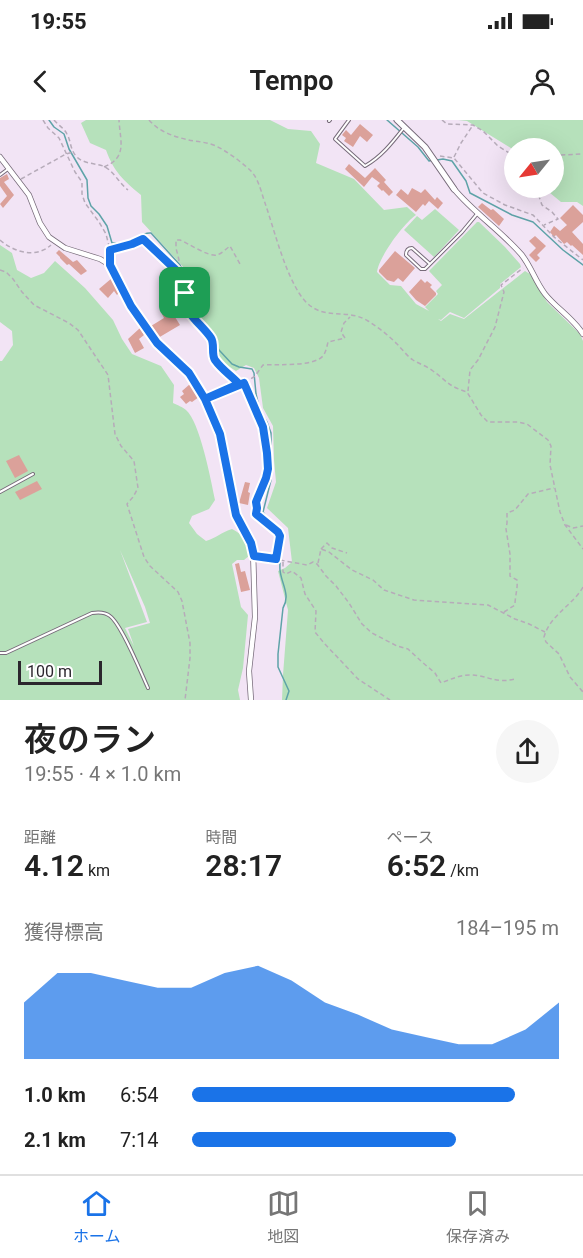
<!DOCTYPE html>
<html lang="ja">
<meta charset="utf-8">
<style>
:root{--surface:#fff;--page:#f6f6f6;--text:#222;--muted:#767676;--line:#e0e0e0;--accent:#1a73e8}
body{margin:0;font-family:Roboto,"Noto Sans JP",sans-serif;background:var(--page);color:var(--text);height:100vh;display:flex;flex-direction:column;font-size:22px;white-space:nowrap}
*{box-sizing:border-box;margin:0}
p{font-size:20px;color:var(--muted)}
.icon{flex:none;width:33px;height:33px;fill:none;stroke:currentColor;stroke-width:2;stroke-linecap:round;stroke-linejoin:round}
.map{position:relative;height:580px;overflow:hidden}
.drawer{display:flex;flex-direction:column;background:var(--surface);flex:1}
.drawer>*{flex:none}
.needle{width:39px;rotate:240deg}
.tools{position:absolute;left:504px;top:18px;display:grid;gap:12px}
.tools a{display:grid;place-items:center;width:60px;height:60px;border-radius:50%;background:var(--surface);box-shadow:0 6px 24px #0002;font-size:30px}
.scale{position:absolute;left:18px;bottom:15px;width:84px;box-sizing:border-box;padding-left:6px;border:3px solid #2b262d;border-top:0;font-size:16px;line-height:21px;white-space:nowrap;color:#2b262d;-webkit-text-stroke:4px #fff;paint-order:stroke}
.pin{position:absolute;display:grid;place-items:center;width:51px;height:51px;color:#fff;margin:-26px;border-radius:12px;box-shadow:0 3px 9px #0006}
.round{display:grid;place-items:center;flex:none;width:63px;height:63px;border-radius:32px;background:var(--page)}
.summary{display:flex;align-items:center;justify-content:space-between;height:102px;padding:0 24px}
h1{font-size:33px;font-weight:600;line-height:45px}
.stats{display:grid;grid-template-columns:repeat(3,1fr);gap:9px;height:102px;padding:6px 24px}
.stats div{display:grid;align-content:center}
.stats b{font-size:30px;font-weight:600}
.stats small{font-size:16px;font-weight:400}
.stats p{font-size:16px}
.chart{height:168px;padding:12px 24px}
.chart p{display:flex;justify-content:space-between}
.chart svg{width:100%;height:108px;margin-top:6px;fill:var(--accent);opacity:.7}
ul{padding:0 24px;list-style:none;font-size:20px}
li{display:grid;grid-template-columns:96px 72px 1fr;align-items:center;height:45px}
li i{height:15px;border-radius:8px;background:var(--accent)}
.status{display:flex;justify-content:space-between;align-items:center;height:42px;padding:0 30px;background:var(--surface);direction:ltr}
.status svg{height:16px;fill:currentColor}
header{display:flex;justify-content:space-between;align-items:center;height:78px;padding:0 24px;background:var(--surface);font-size:27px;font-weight:600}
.dock{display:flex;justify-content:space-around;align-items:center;height:84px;border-top:2px solid var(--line);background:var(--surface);font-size:16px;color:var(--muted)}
.dock a{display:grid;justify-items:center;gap:3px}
.dock .active{color:var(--accent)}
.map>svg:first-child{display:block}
.green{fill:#b6e1bb;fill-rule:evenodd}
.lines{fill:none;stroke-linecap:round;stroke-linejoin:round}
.stream{stroke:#5ea3a8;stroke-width:1.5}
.building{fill:#dba19a}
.service-casing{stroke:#776b7a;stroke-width:4}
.minor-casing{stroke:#776b7a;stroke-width:6}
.tertiary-casing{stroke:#776b7a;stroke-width:7}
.path{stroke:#b6abb9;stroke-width:1.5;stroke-dasharray:4.5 3;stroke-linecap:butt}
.service{stroke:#fff;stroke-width:2}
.minor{stroke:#fff;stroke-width:4.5}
.tertiary{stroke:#fff;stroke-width:5}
.route-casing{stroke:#fff;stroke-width:12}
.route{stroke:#1a73e8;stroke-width:8}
</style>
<div class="status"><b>19:55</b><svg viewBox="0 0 49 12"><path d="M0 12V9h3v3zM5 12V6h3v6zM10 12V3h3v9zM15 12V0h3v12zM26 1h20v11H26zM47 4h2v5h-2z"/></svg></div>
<header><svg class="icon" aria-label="back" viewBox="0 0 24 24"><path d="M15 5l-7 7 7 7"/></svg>Tempo<svg class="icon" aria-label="person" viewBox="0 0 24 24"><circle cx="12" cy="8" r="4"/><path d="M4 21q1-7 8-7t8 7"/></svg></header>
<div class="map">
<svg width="583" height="580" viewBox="0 0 583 580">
<rect width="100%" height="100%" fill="#f2e4f5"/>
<path class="green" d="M86 0H270L288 9 311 11 320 24 316 43 354 59 384 90 407 87 416 95C403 104 379 137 377 152L390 165 401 166 416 184 429 191 425 187 438 174 436 171 442 165 429 151 477 102H479L505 127 520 144 521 147 500 164V168L464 198 450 192 441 200 438 199 441 201 450 194 464 199 525 151 530 154 547 182 580 214 583 221V580H282L283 555 288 490 278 451 285 448 292 442 288 408 267 388 276 362 274 340 273 306 263 288 259 258 254 248 246 245 236 251 222 242 217 235 215 216 196 191 187 151 142 102 141 75C123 60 114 52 106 30L90 23 81 3Z
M458 0H583V86L577 82H561L544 68H554V28H514V30L467 1Z
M435 89 459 110 434 137 404 110 417 96 422 100Z
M0 125 12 133 17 150 31 158 44 153 55 141 85 168 113 200 122 219 132 234 161 246 174 265 173 283C177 285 183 287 186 290 200 302 211 360 215 380L209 389 192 396 189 403 197 414 206 421C216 418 222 412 232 409 245 416 247 421 249 436L244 440H237L232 444 241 487 248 495 243 548 238 570 240 580H0V241H2L13 225 12 211 0 202ZM120 430 145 487 150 503 128 509 134 526 125 508 147 502Z"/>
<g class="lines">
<path class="stream" d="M49 0 54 7 64 14 69 29 87 60 88 78 91 86 99 94 107 106 112 123C119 123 126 123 132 121 139 118 143 112 151 113L180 145 188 165 194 193 214 219 219 230 232 244 239 247 252 249 254 253 256 274 260 291 267 302 271 313V360L263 392 267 398 282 411C283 424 279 438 280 450 281 463 291 475 283 488L278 534V547L289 571 286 580
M387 0 418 27 429 41 433 40
M437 40 443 39 452 41 466 61 470 73 512 95 533 102 563 130 583 145"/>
</g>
<path class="building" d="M360 4 373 15 367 22 360 16 353 27 344 21 346 18 342 15 346 10 351 15Z
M349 44 365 58 375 48 386 60 384 62 393 72 389 76 383 70 382 71 377 66 380 63 372 57 364 67 345 49Z
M7 54 9 59 4 62 14 75 3 88 0 84 7 76 0 66V58Z
M412 68 421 73 425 69 435 80 437 77 443 83 438 89 429 81 425 86 423 84 416 92 396 75 401 69 408 75Z
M482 83 491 90 493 89 504 99 499 106 478 87Z
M573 85 583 95V102L572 112 583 124V135L572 125 571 126 567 122 564 124 556 115 554 117 550 112 554 106 560 111 567 105 560 98Z
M535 116 546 126 537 135 540 138 536 142 529 135 536 128 529 121Z
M59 130 73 142 77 140 87 151 81 155 69 144 67 145 60 138V137L56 133Z
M395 131 415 148 403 162 398 158 394 162 387 160 379 152V150Z
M112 158 119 173 117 175 114 171 108 178 99 169Z
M421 159 425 163 427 161 432 165 430 167 436 173V175L425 186 416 180 409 172Z
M170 189 180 205 158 218 151 206 164 198 162 194Z
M140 208 144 215 139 219 144 228 135 233 128 219Z
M190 264 199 277 192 282 190 281 186 284 180 277 184 274 182 271Z
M19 335 28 351 15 358 6 341Z
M37 361 42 369 20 380 15 372Z
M245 362 250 363 248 372 250 373 248 385 239 383Z
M239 443 241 452 245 451 250 470 241 472 235 444Z"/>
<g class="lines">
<defs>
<path id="service" d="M349 0 335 19 365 46C381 37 392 23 403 9
M329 1 330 0
M0 55 8 49
M430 144 412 128C408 128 406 130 406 135L421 149H425L462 112 477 94
M0 372 33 354
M0 533H6L92 493C98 492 105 492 110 496 122 505 141 553 148 568"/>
<path id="minor" d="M0 37 29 75 40 103 49 117 65 128 100 139 110 145 131 186 148 213 157 223 183 246 195 262 205 279 220 314 236 395 251 422 253 430 255 497 249 551 251 580
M454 69C474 93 500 110 521 134 531 146 535 161 545 174 556 188 573 198 583 214"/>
<path id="tertiary" d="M397 0 425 27 454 69"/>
</defs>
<use href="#service" class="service-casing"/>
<use href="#minor" class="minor-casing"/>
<use href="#tertiary" class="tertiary-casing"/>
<path class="path" d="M43 0 48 8 59 18 75 52 82 62V74L85 83 99 102 106 114 110 130V138
M54 0C58 5 64 8 67 14 71 21 70 29 76 36 83 44 94 43 103 46 113 50 119 63 128 70
M149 0C160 13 178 18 194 21 202 22 209 23 216 26 228 32 240 41 250 50 259 59 261 72 265 83 275 112 283 147 299 173 319 205 344 186 368 201 378 207 388 215 397 224 402 229 407 236 413 240 419 244 427 246 433 251 448 262 448 266 467 272L481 295 488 302H518L527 304 548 320 551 326 550 345 560 392 565 405 583 429
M442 0 447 4 473 5 483 11 498 26 514 36
M440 36 454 38 483 73 505 85 533 95 554 117 583 140
M454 37 461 23 473 5
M554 38 560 35 583 34
M104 47C128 37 120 21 119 0
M21 59 66 34 73 32
M536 68 542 85 552 92 558 99 544 105
M0 120C14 132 35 139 51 125
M110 130 133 124 143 119 173 146C179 153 184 164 185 173 186 178 185 181 187 187 191 199 203 207 210 217 215 224 212 233 215 240L239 264 244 263 263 307 267 333 268 349 266 358 256 382 257 388 256 394C278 416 283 402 276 439
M173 146 179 140 176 128V120H180C188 123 208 137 217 135 221 134 226 129 230 126L240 144
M0 150 6 152 13 159 22 172 34 185 69 203 78 210 108 255 115 314 121 326 134 341 138 368 133 377 127 384 144 437 150 446 178 472 182 481 190 523V538L185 580
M245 263 255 256 263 245C278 244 313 247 323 236 326 232 327 226 328 222L345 218 341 212 344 203 350 197
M468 271 470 250 478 240 495 207 504 172 501 165 523 148
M208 277 239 264
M566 405 573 408 583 406
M321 429 327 423 332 428 347 433
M258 436 307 445 313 442 317 444 326 456 336 466 349 483 362 504 372 513 397 526 408 529 422 542 435 553 441 563C451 559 460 555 470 555 488 555 494 564 515 559
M283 442V452L286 454 292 451 301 458 305 474 316 491 315 512 324 523 358 559 390 580
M318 443 321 429 329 432 352 450 373 460 384 470 414 480 488 485 515 499 529 504 545 512
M583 467C573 485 550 495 544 517L546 522 559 534 570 557 583 572
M504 492 515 485C515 476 518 468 517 460L510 456V434L506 409 507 403V393L515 390 528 374 554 368"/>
<use href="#service" class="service"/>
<use href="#minor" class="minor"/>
<use href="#tertiary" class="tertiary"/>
</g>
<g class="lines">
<defs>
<path id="route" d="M185 173C182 193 201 203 211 218 215 224 211 234 215 240 222 250 232 256 239 264L205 279 220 314 236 395 251 423 254 436 276 439 280 416 278 412 256 394 257 388 256 382 266 358 268 349 267 333 263 307 244 263 205 279 189 253 157 223 131 186 110 145V130L132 124 143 119 178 152 185 173"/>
</defs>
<use href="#route" class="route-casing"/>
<use href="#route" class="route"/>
</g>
</svg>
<div class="tools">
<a><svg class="needle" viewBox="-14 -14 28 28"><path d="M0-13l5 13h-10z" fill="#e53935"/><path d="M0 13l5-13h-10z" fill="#767676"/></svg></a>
</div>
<div class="scale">100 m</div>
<div class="pin" style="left:185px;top:173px;background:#1e9e55"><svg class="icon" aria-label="arrive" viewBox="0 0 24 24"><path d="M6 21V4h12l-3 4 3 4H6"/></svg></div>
</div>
<section class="drawer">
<div class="summary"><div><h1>夜のラン</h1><p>19:55 · 4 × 1.0 km</p></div><a class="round"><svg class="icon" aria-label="share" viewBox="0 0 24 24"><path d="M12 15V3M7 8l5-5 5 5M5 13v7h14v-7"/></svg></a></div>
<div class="stats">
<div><p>距離</p><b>4.12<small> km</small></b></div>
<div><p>時間</p><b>28:17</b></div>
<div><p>ペース</p><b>6:52<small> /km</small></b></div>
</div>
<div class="chart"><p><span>獲得標高</span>184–195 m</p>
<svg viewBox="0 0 160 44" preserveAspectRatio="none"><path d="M0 44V21L10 9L20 9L30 12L40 15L50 15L60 9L70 6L80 12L90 21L100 26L110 32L120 35L130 38L140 38L150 32L160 21V44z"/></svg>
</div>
<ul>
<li><b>1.0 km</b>6:54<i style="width:88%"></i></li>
<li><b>2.1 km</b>7:14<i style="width:72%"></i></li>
</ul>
</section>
<nav class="dock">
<a class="active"><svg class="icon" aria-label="home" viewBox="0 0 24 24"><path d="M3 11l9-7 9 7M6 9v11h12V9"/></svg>ホーム</a>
<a><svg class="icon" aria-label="map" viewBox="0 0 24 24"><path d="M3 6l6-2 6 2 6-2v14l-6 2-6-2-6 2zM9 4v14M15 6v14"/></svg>地図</a>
<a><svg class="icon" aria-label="saved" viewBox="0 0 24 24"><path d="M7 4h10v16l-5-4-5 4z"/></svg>保存済み</a>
</nav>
